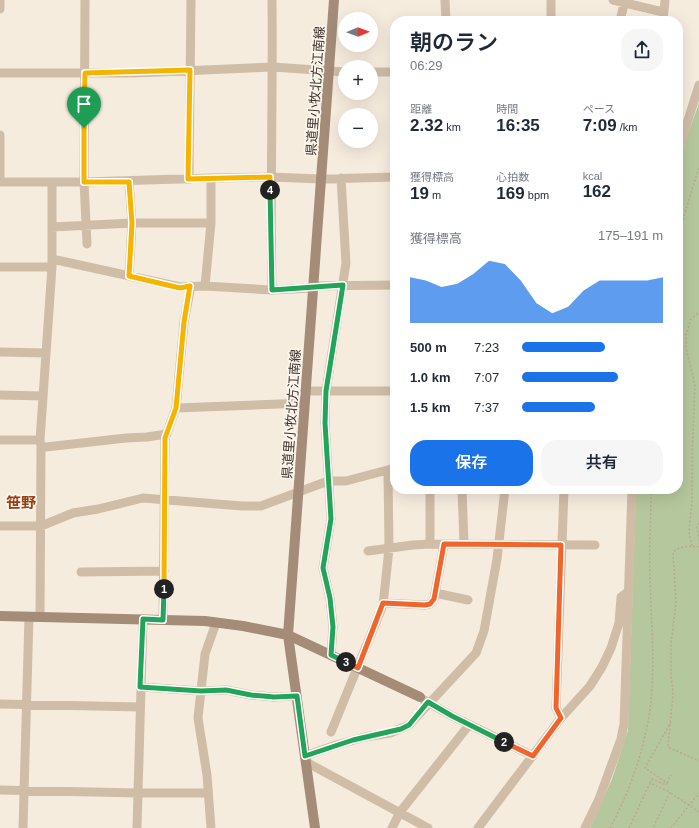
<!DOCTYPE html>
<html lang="ja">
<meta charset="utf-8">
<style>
:root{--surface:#fff;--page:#f6f6f7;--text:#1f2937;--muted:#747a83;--accent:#1a73e8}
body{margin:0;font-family:Arial,"Noto Sans JP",sans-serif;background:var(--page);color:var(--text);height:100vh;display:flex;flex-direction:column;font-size:15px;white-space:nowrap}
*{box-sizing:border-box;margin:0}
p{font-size:13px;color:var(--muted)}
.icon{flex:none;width:22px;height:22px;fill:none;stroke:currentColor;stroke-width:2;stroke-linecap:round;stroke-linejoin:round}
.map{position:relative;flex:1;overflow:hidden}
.details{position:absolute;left:390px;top:16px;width:293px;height:478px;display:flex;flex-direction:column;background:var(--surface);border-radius:16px;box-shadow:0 4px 16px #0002}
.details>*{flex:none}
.needle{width:26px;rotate:89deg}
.fabs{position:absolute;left:338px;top:12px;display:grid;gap:8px}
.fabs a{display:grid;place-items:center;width:40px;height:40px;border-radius:50%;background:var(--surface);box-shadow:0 4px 16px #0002;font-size:20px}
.pin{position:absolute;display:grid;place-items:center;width:34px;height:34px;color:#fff;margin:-41px -17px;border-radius:50% 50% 50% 0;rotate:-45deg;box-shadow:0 0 4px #0007}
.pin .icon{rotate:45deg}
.km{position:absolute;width:20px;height:20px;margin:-10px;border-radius:50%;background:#222;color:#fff;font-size:11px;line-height:20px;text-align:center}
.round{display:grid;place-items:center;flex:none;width:42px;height:42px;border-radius:16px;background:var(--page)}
.headline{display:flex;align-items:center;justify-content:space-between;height:68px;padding:0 20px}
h1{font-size:22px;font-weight:600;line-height:30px}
.figures{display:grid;grid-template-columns:repeat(3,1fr);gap:6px;height:68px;padding:4px 20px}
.figures div{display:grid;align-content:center}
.figures b{font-size:17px;font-weight:600}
.figures small{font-size:11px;font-weight:400}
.figures p{font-size:11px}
.chart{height:112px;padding:8px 20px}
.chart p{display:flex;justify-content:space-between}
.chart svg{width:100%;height:72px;margin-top:4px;fill:var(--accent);opacity:.7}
.primary-button{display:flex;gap:8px;margin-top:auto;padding:8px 20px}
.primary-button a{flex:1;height:46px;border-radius:16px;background:var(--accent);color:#fff;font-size:16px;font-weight:600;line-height:46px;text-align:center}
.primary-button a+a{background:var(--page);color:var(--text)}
ul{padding:0 20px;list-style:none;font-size:13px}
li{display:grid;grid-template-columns:64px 48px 1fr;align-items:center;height:30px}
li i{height:10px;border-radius:5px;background:var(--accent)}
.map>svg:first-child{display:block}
.green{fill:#b5c79c}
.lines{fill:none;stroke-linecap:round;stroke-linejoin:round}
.path{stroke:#bca792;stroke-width:1.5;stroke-dasharray:2 2;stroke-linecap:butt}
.street{stroke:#d0bda8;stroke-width:9}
.secondary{stroke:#a48c79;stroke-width:10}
.split-1-casing{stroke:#fff;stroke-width:8}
.split-2-casing{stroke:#fff;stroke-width:8}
.split-3-casing{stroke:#fff;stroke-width:8}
.split-4-casing{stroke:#fff;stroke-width:8}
.split-5-casing{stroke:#fff;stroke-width:8}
.split-1{stroke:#f5b400;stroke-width:5}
.split-2{stroke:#22a559;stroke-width:5}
.split-3{stroke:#f0652b;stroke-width:5}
.split-4{stroke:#22a559;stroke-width:5}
.split-5{stroke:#f5b400;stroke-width:5}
.labels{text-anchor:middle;stroke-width:3.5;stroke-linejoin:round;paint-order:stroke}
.street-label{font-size:13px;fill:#3c3029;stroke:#fcf6ec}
.quarter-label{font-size:15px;font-weight:bold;fill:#954018;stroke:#fcf6ec}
</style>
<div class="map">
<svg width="699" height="828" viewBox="0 0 699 828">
<rect width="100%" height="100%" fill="#f6ecde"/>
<path class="green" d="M699 103V828H590L612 779 628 730 636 489H678V171L685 142Z"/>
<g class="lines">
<path class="path" d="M678 235 699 167
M699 523 697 527 699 541
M692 546 689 533 692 500V458L695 385 686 348V335L691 319 699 312
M699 547C690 546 679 545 673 553L676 602 671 644V675L673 694 668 747 699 761
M650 783 652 779 666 785 667 783 645 768 671 722
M667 783 671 775
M671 793 699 812
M610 828C631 789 646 745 651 701 655 661 651 618 650 577 649 548 651 518 651 489
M629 828 650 783 670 792 653 828
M671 828 699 793"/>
<path class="street" d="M85 0 84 182 87 244
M445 0 446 21
M551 0V21
M613 0 663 12
M0 9V0
M620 21 625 0
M663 21 665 0
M371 72H395
M0 73H135L273 67 345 72
M0 135V182
M678 152 699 85
M189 179 191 0
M0 182H84L211 178 270 177 321 179 395 177
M52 182V267L40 440 41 446 46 447 126 438 147 437 167 434
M52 227 132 223H211
M52 259 180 287 205 286 272 290 312 288
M0 267H52
M129 276 132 223 129 182
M205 286 211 223V178
M312 286 395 285
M272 290C270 193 273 97 272 0
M0 352 46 353
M306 391H395
M0 395 43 396
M176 408 305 403
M0 440H40
M430 489V544
M462 489 464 544
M0 526H41L73 513 98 509 143 498 242 506H261L328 481H346L395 468
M368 551 413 545 430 544 595 545
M81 572 164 571
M435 593 468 600
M383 603 425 605 430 604 434 599 444 544
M40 617 41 446
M163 619 165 438 176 408 184 322 191 286
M331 655 333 627 330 598 323 568 331 519 325 423 326 391 346 263 341 178
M141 687 201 691 226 690 251 695 274 697 297 696
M424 700 452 716 533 756
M0 704 140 707
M561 718 556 708 564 489
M331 732 383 605 389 549 388 470
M305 756 336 745 365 737 390 733 409 725 476 653 484 631 497 559 505 489
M306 762 428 828
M0 790 138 793H208
M23 828 29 617
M137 828 143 619
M211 828 207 775 198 718 205 654 216 623
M392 828 400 812 469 725
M478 828 561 718 590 686 602 667 611 648 619 623 621 597 628 592
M585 828 599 799 621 739 624 724 632 489"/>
<path class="secondary" d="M0 616 205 621 243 626 288 635 420 697
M315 828 288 635 334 0"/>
</g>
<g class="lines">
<defs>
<path id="split-1" d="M84 128V182H129L132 223 129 276 180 288 190 286 184 322 176 408 165 438 164 589"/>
<path id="split-2" d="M164 589 163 620 143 619 140 687 201 691 226 690 251 695 274 697 297 696 305 756 353 740 401 729 409 725 428 702 452 716 504 742"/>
<path id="split-3" d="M346 662 358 668 383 603 425 605 430 604 434 599 444 544 561 545 556 708 561 718 533 756 504 742"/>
<path id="split-4" d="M270 190 272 290 343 285 326 391 325 423 331 519 323 568 330 598 333 627 331 655 346 662"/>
<path id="split-5" d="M84 128 85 73 190 70 188 179 270 177V190"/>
</defs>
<use href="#split-1" class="split-1-casing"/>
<use href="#split-2" class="split-2-casing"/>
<use href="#split-3" class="split-3-casing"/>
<use href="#split-4" class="split-4-casing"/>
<use href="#split-5" class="split-5-casing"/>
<use href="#split-1" class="split-1"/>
<use href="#split-2" class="split-2"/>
<use href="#split-3" class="split-3"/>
<use href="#split-4" class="split-4"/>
<use href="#split-5" class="split-5"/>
</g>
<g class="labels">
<g class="street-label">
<text transform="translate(315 91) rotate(-86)" y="5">県道里小牧北方江南線</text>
<text transform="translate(291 414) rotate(-86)" y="5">県道里小牧北方江南線</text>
</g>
<g class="quarter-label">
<text x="21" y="508">笹野</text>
</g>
</g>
</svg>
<div class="fabs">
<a><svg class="needle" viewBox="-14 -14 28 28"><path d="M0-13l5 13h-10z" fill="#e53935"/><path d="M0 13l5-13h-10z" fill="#747a83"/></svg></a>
<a>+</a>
<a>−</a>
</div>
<div class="pin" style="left:84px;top:128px;background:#1e9e55"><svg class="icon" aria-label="arrive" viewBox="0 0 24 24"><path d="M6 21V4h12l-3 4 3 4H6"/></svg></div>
<b class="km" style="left:164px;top:589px">1</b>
<b class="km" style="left:504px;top:742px">2</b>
<b class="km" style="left:346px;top:662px">3</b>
<b class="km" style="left:270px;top:190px">4</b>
<section class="details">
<div class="headline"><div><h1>朝のラン</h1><p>06:29</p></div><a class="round"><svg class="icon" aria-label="share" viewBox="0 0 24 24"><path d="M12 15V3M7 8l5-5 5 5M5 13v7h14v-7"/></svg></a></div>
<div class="figures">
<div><p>距離</p><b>2.32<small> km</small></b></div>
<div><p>時間</p><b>16:35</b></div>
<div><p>ペース</p><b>7:09<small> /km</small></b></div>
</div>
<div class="figures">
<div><p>獲得標高</p><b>19<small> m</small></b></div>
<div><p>心拍数</p><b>169<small> bpm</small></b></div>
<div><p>kcal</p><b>162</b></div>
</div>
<div class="chart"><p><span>獲得標高</span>175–191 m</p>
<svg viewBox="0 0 160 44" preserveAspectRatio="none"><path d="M0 44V16L10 18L20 22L30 20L40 14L50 6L60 8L70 18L80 32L90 38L100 34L110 24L120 18L130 18L140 18L150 18L160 16V44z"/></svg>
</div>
<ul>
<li><b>500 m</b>7:23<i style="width:59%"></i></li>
<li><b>1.0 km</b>7:07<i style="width:68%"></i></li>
<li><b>1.5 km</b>7:37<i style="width:52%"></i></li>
</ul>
<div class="primary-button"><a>保存</a><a>共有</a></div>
</section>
</div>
